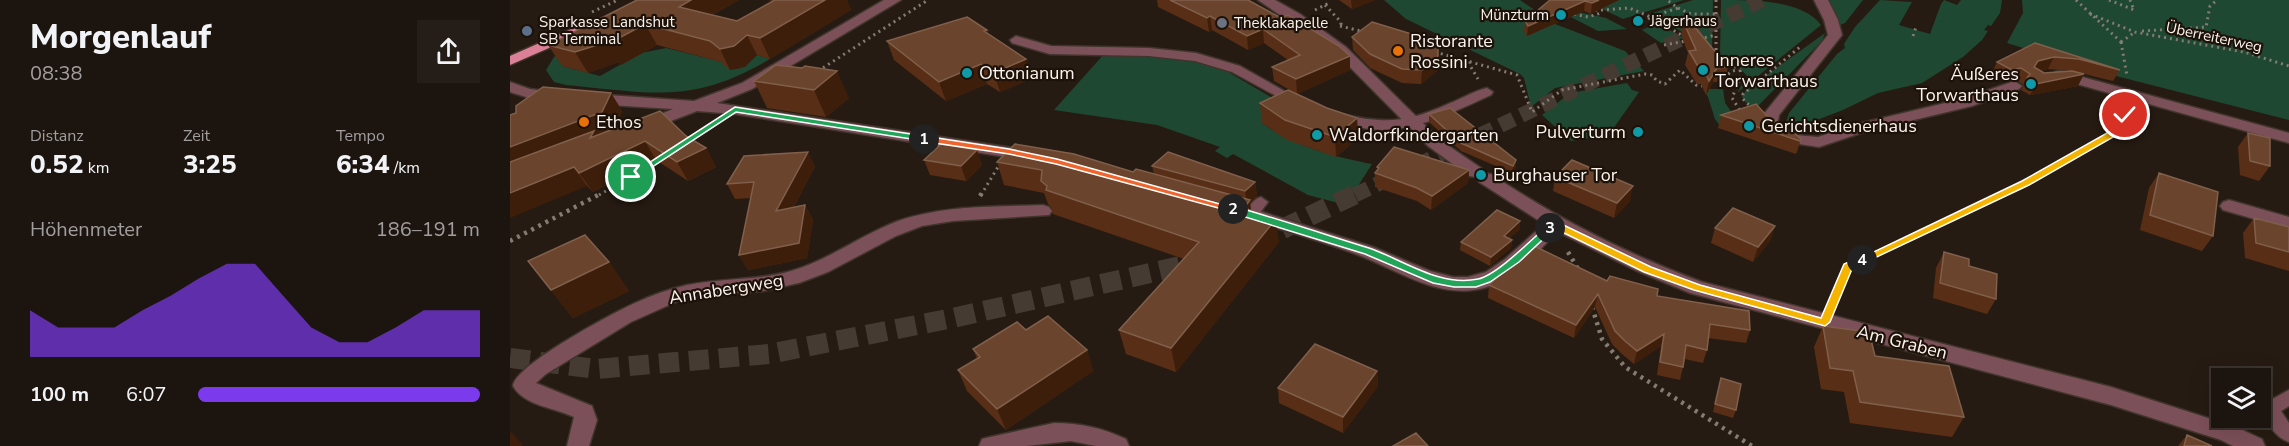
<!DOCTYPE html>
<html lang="de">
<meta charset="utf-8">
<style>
:root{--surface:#1c140e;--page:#251d17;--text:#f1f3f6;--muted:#a09e9e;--line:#3a332e;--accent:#7c3aed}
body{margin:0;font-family:"Nunito Sans",sans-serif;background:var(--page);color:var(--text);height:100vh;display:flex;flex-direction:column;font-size:22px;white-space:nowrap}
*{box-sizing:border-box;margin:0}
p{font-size:20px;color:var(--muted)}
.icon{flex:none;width:33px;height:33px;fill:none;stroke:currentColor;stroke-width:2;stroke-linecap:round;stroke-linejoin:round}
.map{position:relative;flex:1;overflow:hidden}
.sheet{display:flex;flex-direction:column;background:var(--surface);width:510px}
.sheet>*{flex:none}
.buttons{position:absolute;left:1701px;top:368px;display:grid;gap:12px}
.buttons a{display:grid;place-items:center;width:60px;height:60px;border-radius:0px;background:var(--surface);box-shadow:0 6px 24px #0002,0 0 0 2px var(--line);font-size:30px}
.pin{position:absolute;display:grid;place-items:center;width:51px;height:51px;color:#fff;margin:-26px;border:3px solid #fff;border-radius:50%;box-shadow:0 2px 6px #0007}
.km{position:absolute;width:30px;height:30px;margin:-15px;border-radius:50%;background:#222;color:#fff;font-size:16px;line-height:30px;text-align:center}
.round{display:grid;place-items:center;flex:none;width:63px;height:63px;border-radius:0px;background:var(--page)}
.summary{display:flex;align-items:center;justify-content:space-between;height:102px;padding:0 30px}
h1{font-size:33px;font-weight:800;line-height:45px}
.metrics{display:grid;grid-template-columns:repeat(3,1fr);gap:9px;height:102px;padding:6px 30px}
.metrics div{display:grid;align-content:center}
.metrics b{font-size:26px;font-weight:800}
.metrics small{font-size:16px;font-weight:400}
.metrics p{font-size:16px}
.chart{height:168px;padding:12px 30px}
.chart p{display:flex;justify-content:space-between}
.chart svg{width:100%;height:108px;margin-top:6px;fill:var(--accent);opacity:.7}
ul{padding:0 30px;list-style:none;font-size:20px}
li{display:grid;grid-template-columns:96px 72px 1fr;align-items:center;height:45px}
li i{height:15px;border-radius:8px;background:var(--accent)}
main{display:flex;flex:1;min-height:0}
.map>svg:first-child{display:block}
.green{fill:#1f4833}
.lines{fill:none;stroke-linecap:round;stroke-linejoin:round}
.secondary-tunnel-far1{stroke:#463b33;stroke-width:15;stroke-dasharray:15 8;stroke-linecap:butt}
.secondary-tunnel{stroke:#463b33;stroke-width:20;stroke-dasharray:20 10;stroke-linecap:butt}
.lane-casing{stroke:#40352c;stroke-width:3}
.street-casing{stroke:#40352c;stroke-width:3}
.primary-casing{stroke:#40352c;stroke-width:3}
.path-far1{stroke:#857b73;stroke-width:3;stroke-dasharray:2 4;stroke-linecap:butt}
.path{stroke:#857b73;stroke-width:4.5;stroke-dasharray:3 5;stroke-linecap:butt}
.lane{fill:#7c5059;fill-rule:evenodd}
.street{fill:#7c5059;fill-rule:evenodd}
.primary{fill:#db8096;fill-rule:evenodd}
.wall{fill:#582f16;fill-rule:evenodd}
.shaded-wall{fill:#3d1e0b}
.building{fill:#6a442d;stroke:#805f4b;stroke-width:1.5}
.split-1{fill:#22a559;stroke:#fff;stroke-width:1.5}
.split-2{fill:#f0652b;stroke:#fff;stroke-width:1.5}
.split-3{fill:#22a559;stroke:#fff;stroke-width:1.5}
.split-4{fill:#f5b400;stroke:#fff;stroke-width:1.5}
.split-5{fill:#f5b400;stroke:#fff;stroke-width:1.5}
.culture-dot{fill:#0f9aa8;stroke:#1d1209;stroke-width:2}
.worship-dot{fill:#6b7280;stroke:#1d1209;stroke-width:2}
.service-dot{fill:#5c6f8a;stroke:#1d1209;stroke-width:2}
.food-dot{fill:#e8710a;stroke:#1d1209;stroke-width:2}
.labels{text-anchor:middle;stroke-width:4.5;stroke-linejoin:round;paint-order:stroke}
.far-poi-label{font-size:15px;fill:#fbf3ed;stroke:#1d1209;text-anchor:start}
.far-street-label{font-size:15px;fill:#fbf3ed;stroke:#1d1209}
.poi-label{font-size:18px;fill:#fbf3ed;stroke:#1d1209;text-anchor:start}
.street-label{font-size:18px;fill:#fbf3ed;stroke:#1d1209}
</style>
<main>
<section class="sheet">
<div class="summary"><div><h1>Morgenlauf</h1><p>08:38</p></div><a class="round"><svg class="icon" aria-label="share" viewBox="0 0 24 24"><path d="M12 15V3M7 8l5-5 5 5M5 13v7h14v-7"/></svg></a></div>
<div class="metrics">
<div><p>Distanz</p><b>0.52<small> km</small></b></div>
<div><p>Zeit</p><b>3:25</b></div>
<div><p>Tempo</p><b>6:34<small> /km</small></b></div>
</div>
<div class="chart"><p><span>Höhenmeter</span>186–191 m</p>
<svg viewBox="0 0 160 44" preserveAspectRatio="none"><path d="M0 44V25L10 32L20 32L30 32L40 25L50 19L60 12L70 6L80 6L90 19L100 32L110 38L120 38L130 32L140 25L150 25L160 25V44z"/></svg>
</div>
<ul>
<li><b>100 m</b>6:07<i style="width:100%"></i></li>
</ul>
</section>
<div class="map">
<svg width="1779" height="446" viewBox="0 0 1779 446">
<rect width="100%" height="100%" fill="#261b12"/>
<path class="green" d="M874 0H1010L1045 24 1115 51 1134 71 1045 88 1021 107 1014 78 1010 74 896 19Z
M1104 0H1174L1113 19 1088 7Z
M1183 0H1203L1202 48 1139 14Z
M1211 0C1243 0 1293 0 1311 25L1227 93 1237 76 1228 66 1210 55Z
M1319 0H1353L1335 23 1330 25Z
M1370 0 1402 2 1389 25 1420 34 1431 4 1434 0 1447 5 1451 0H1492L1490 13 1481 26 1478 25 1474 30 1478 31 1472 40 1453 57 1412 83 1368 93 1333 110 1278 131 1274 128 1279 113 1327 54 1335 48 1334 44 1345 27Z
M1512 0H1779V120L1606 76 1497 43 1513 13Z
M1060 10 1096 18 1117 29 1088 31 1049 11Z
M1147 23 1174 38 1151 43 1132 30Z
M1315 33 1312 41 1246 108 1235 102 1232 97 1236 90Z
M156 48 220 64V69C232 71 238 63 247 55L260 59C182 105 142 93 56 85L44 82 36 70 44 57 54 51 52 66 90 76 131 53Z
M595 53 669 58 713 69 781 109 752 123C785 147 822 156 862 164L836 205 798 195 723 154 717 158 705 151 710 147 647 125 544 110Z
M1117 83 1122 90 1129 92 1103 129 1105 134 1061 141 1032 115 1060 93Z
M1193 89H1213L1215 103 1223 114 1210 126 1205 119 1198 97Z"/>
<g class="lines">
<path class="secondary-tunnel-far1" d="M845 195 1252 0"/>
<path class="secondary-tunnel" d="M745 242 848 193
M0 358 86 369 259 354 443 318 688 262"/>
<defs>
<path id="lane" d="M506 36 541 46 639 48 686 53 730 66 794 102 793 105H783L722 72 685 61 639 56 540 54 502 43 500 40Z
M977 88 983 92 981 95C948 110 913 128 876 130 859 131 841 125 825 121L823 118 830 114C876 124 895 123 938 104 951 99 964 91 977 88Z
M751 197 758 202 746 218H736L734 215C738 208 743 199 751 197Z
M1779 390V406L1771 411 1779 423V442C1763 436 1758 423 1752 408L1755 403Z"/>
<path id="street" d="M374 0H391L242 89 207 103 522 151 528 152 530 156 528 160 522 161 225 114 187 111 135 131 127 126 129 123 163 109 83 104 75 99 83 94 184 101 232 83Z
M748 0H765L790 14 836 47 930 140 971 168 973 173 981 174C1048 219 1117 254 1192 282L1601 387 1726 427 1752 439 1755 446H1723L1711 440 1601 405 1180 293 1125 270 1048 232C1027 251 1008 276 980 286 932 303 889 270 846 254 810 241 773 230 737 219L734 215 737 211H749L863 247 920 271 943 277H958L976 272 995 259 1034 224 969 182 967 177 959 176 918 146 826 53Z
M1304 0H1318L1328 20 1332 35 1269 115 1268 121 1286 135 1308 137 1343 125 1452 99 1499 83 1504 81 1512 86 1509 89 1462 106 1354 132 1309 147 1276 142 1254 126 1252 123 1253 115 1318 35 1314 20Z
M1550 71 1779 133V143L1545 78 1543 75 1545 72Z
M0 82 20 89 51 93 54 96C43 107 13 96 0 92Z
M1719 200 1779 217V229L1713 210 1710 206 1713 202Z
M533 205 539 207 542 211 539 215 443 221 412 226 386 236 318 272 289 283 253 291 194 296 168 301 121 322 36 374 26 383 82 406 87 420 79 446H57L64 417C46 408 14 406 3 386 5 365 103 313 125 303 142 295 159 289 177 285 211 278 247 281 281 271 319 260 351 235 388 221 435 205 485 207 533 205Z
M544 423C571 423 592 428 616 439L619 446H586L561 441 516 446H469L472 439 480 437Z"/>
<path id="primary" d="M75 23 82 27 80 30 0 65V56Z"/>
</defs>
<use href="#lane" class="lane-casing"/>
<use href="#street" class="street-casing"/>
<use href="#primary" class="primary-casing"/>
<path class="path-far1" d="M1206 0V57
M1566 0 1611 42
M1599 0 1624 10 1620 0
M815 5 831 22V26
M1168 8 1181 14H1206
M805 10 821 2
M1079 11 1119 8 1141 17 1168 8 1157 0
M82 12 108 0
M1064 14 1078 17 1091 13
M1580 14 1625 32 1734 52 1779 66
M1138 19 1141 17 1173 36
M830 26 855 32
M1632 31 1696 27 1700 6 1707 0
M1403 36 1406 27
M1189 39 1206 35
M1611 42 1625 32
M1611 42 1617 76
M1154 45 1176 41
M925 52 1007 75 1022 112 1052 90 1135 74 1142 75 1147 81 1155 84 1170 70 1186 85 1192 86
M1209 57 1230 70
M958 62 968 79
M1230 70 1231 76 1222 98 1231 112
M308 71 418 0
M1209 82 1222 71 1229 70
M1243 109 1233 99V94L1290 47
M179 141 202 125
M89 195 152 158
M471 195 488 167
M1492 195 1602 134 1615 115 1613 108"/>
<path class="path" d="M470 196 472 193
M0 241 92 193
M1058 252 1068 269
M1323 302 1338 267 1495 193
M1082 307 1092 339 1115 367 1242 446"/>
<use href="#lane" class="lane"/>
<use href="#street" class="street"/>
<use href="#primary" class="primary"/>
</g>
<path class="wall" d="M229 0 202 15 227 21 263 1 258 0H338L337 1 341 10 260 59 247 55 235 67 220 70 211 62 147 45 111 65 109 62 78 73 52 66 38 45Z
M647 0H738L840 70 787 94 764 81 762 67 778 60 754 43 738 50 702 30 699 32 648 7Z
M829 0H865L842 9Z
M1040 0H1109L1081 14 1074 11 1017 36 1014 31 1015 21Z
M1173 21 1218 67 1215 81 1203 82 1196 95 1191 84H1187L1175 65 1178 53 1171 35Z
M477 30 478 34 521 79 490 92 477 84 436 101 384 60 377 41Z
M842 37 928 70 911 84 892 83 860 68 843 50Z
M1525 43 1610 70 1603 81 1562 71 1568 86 1520 95 1511 90 1514 85 1505 79 1497 81 1482 73 1487 62ZM1538 69 1561 71 1534 73 1531 71Z
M292 68 339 98 316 117 257 108 244 81Z
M101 93 112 111 105 129 176 136 196 148 206 167 178 181 146 160 83 192 6 113Z
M750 103 817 108 847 118 848 138 826 157 777 140 752 123Z
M919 114 1006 167 1002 173 951 151 919 122Z
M1211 115H1256L1291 139 1287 152 1286 154 1208 128Z
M1738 133 1760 166 1749 181 1730 175 1728 147Z
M467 150 472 165 456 181 420 175 414 160Z
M487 162 644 174 642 166 745 182 747 196 740 203 741 210 769 242 666 372 616 354 609 330 674 259 543 214 541 207 538 204 534 193 494 185Z
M305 166 284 207 295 205 303 220 297 258 238 270 229 255 241 198 225 199 217 184Z
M867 167 959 170 958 183 921 210 907 201 865 187V173L867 170Z
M1649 173 1703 236 1692 251 1630 230 1639 188Z
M1045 177 1120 201 1104 218 1043 191Z
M1744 218 1779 227V271L1735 258 1733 233Z
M1265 226 1260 241 1243 262 1201 243 1205 228Z
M1010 229 999 239 1002 240 1001 248 980 266 950 250 951 242Z
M1434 252 1459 266 1486 299 1477 314 1423 298 1426 268Z
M18 261 99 262 119 291 63 318Z
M1097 281 1147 296 1240 330 1236 343 1198 338 1197 350 1193 363 1175 359 1173 367 1170 380 1147 375 1151 346 1124 364 1112 354 1102 344 1085 307 1064 338 978 298 979 285Z
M1313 326 1365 356 1454 417 1442 437 1340 423 1334 392 1311 389 1304 347Z
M516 330 577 350 583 371 496 430 457 391 448 370 467 359 463 349Z
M867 371 868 386 833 433 769 403 768 388Z
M1211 378 1226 410 1223 418 1203 412Z
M1677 435 1702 446H1668Z"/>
<path class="shaded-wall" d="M181 0H229L179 27 169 7Z
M315 0H338L337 1 341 10 260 59 250 38Z
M841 0H865L842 9Z
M1089 0H1109L1081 14 1082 3Z
M1075 1 1074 11 1017 36 1018 26Z
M700 16 702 30 699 32 697 18Z
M135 24 147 45 111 65 109 62 78 73 65 52Z
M753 29 754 43 738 50 737 36Z
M237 35 247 55 235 67 220 70 210 49Z
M840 56V70L787 94 786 79Z
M928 56V70L911 84 912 70Z
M1544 57 1538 69 1522 73 1524 67 1528 61Z
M516 59 521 79 490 92 484 73Z
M471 64 477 84 436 101 429 82Z
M1207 68 1203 82 1196 95 1199 81Z
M1511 68 1505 79 1497 81 1502 70Z
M327 71 339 98 316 117 304 90Z
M1574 74 1568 86 1520 95 1526 84Z
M101 93 112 111 104 130 0 172V147Z
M847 118 848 138 826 157 825 137Z
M135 141 146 160 83 192 69 173Z
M196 148 206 167 178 181 167 162Z
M467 150 472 165 456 181 451 166Z
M298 152 305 166 274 226 266 211Z
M1006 160V167L1002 173 1003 166Z
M64 167 77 186 0 218V193Z
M959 170 958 183 921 210 922 196Z
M745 182 747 196 740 203 743 224 734 208 737 204 735 191Z
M1123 186 1120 201 1104 218 1107 203Z
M295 205 303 220 297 258 238 270 229 255Z
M766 219 769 242 666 372 661 348Z
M1010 221V229L994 244V236Z
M1265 226 1260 241 1243 262 1248 247Z
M1002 240 1001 248 980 266 981 257Z
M99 262 119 291 63 318 41 290Z
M1088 294 1085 307 1064 338 1066 325Z
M1154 334 1151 346 1124 364 1127 351Z
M577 350 583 371 496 430 487 409Z
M867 371 868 386 833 433V417Z
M0 431 13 445 11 446H0Z"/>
<path class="building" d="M127 0H181L169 7 227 21 265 0H315L250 38 237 35 224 46 210 49 200 41 135 24 98 44 97 42 65 52 38 45Z
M660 0H738L771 18 778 15 829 46 840 56 786 79 762 67 790 55 753 29 737 36 700 16 697 18Z
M1040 0H1089L1082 3 1075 1 1018 26 1015 21Z
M457 17 477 30 474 31 516 59 484 73 471 64 429 82 377 41Z
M1178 19 1218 67 1207 68 1199 81 1194 69 1190 70 1179 51 1186 50 1173 21Z
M862 22 928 42V56L912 70 892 69 860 54 842 37Z
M1525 43 1610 70 1569 59 1544 57 1528 61 1524 67 1534 73 1562 71 1574 74 1526 84 1517 78 1520 74 1511 68 1502 70 1487 62Z
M266 65 292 68 295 66 327 71 304 90 244 81Z
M33 87 101 93 92 112 0 147V115L6 113V106Z
M778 90 817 108 847 118 825 137 775 120 750 103Z
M1246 104 1256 115 1282 131 1291 139 1290 141 1211 115Z
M940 108 1006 160 1003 166 951 143 919 114Z
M150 111 176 136 196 148 167 162 135 141 69 173 64 167 0 193V162L84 131 80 138Z
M1738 133 1760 138V166L1740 161Z
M431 144 467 150 451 166 414 160Z
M505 144 564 154 623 172 626 169 740 200 734 208 766 219 661 348 609 330 689 242 536 190 537 186 531 181 532 170 487 162Z
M884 147 959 170 922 196 907 188 865 173 869 168 867 167Z
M298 152 266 211 295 205 289 243 229 255 244 182 217 184 234 156Z
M658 152 745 182 735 191 642 166Z
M1062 160 1123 186 1107 203 1045 177Z
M1649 173 1708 192 1703 236 1640 215Z
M1223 208 1265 226 1248 247 1205 228Z
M987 210 1010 221 994 236 1002 240 981 257 951 242Z
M1744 218 1779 227V252L1746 243Z
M75 235 99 262 41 290 18 261Z
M1022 245 1097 281 1100 276 1148 289 1147 296 1239 311 1240 330 1200 324 1197 350 1176 345 1173 367 1150 362 1154 334 1127 351 1115 341 1105 331 1088 294 1066 325 979 285Z
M1434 252 1459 259V266L1487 274 1486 299 1430 283Z
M538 316 577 350 487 409 448 370 470 357 463 349 507 322 516 330Z
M1313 326 1359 332 1365 356 1439 366 1454 417 1350 402 1343 371 1320 368Z
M805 344 867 371 833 417 768 388Z
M1211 378 1231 384 1226 410 1205 404Z
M906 433 918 446H883Z
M1677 435 1702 446H1674Z"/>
<path class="split-1" d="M225 107 414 136 418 139 414 141 226 112 124 179 117 177Z"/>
<path class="split-2" d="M414 136 499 149 547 159 728 209 723 212 546 164 499 154 411 141V137Z"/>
<path class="split-3" d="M723 206C768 219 814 234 859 248 894 260 929 287 968 279 987 275 1022 239 1037 226H1044L1045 228 1009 262 980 282 966 287H944L923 283 855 254 719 212 718 209Z"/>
<path class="split-4" d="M1045 221 1141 267 1190 285 1311 318 1334 264 1352 256 1357 260 1342 269 1320 322 1315 326 1184 290 1134 272 1046 229 1037 230V226Z"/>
<path class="split-5" d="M1615 112 1619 115 1605 136 1519 185 1356 262 1352 263 1347 260 1512 181 1599 132 1612 113Z"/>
<g class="culture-dot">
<circle cx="1051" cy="15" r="6"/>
<circle cx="1128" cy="21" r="6"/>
<circle cx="1193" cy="70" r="6"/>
<circle cx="457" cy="73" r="6"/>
<circle cx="1521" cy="84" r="6"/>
<circle cx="1239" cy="126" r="6"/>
<circle cx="1128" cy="132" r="6"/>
<circle cx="807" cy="135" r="6"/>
<circle cx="971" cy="175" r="6"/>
</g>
<circle class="worship-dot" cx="712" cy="23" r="6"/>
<circle class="service-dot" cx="17" cy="31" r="6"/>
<g class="food-dot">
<circle cx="888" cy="51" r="6"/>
<circle cx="74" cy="122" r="6"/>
</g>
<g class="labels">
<g class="far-poi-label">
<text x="1039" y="20" text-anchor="end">Münzturm</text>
<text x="1140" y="26">Jägerhaus</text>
<text x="29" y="27">Sparkasse Landshut<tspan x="29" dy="17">SB Terminal</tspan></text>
<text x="724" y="28">Theklakapelle</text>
</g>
<g class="far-street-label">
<text transform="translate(1704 37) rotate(12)" y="5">Überreiterweg</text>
</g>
<g class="poi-label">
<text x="900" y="47">Ristorante<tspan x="900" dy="21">Rossini</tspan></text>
<text x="1205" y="66">Inneres<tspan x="1205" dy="21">Torwarthaus</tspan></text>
<text x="469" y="79">Ottonianum</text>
<text x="1509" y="80" text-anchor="end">Äußeres<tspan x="1509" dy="21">Torwarthaus</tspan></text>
<text x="86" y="128">Ethos</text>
<text x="1251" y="132">Gerichtsdienerhaus</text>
<text x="1116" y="138" text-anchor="end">Pulverturm</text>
<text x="819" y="141">Waldorfkindergarten</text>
<text x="983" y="181">Burghauser Tor</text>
</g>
<g class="street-label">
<text transform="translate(216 289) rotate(-9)" y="6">Annabergweg</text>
<text transform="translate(1392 342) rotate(14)" y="6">Am Graben</text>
</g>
</g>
</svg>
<div class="buttons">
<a><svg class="icon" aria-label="layers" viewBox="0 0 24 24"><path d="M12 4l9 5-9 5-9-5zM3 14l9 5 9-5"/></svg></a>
</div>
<div class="pin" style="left:121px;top:177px;background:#1e9e55"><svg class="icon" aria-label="arrive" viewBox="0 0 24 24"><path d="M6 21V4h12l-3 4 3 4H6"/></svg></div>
<div class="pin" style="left:1615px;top:115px;background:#d93025"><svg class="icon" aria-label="check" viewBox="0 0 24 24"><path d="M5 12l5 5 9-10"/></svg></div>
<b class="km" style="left:414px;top:139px">1</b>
<b class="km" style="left:723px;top:209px">2</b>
<b class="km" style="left:1040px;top:228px">3</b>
<b class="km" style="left:1352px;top:260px">4</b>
</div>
</main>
